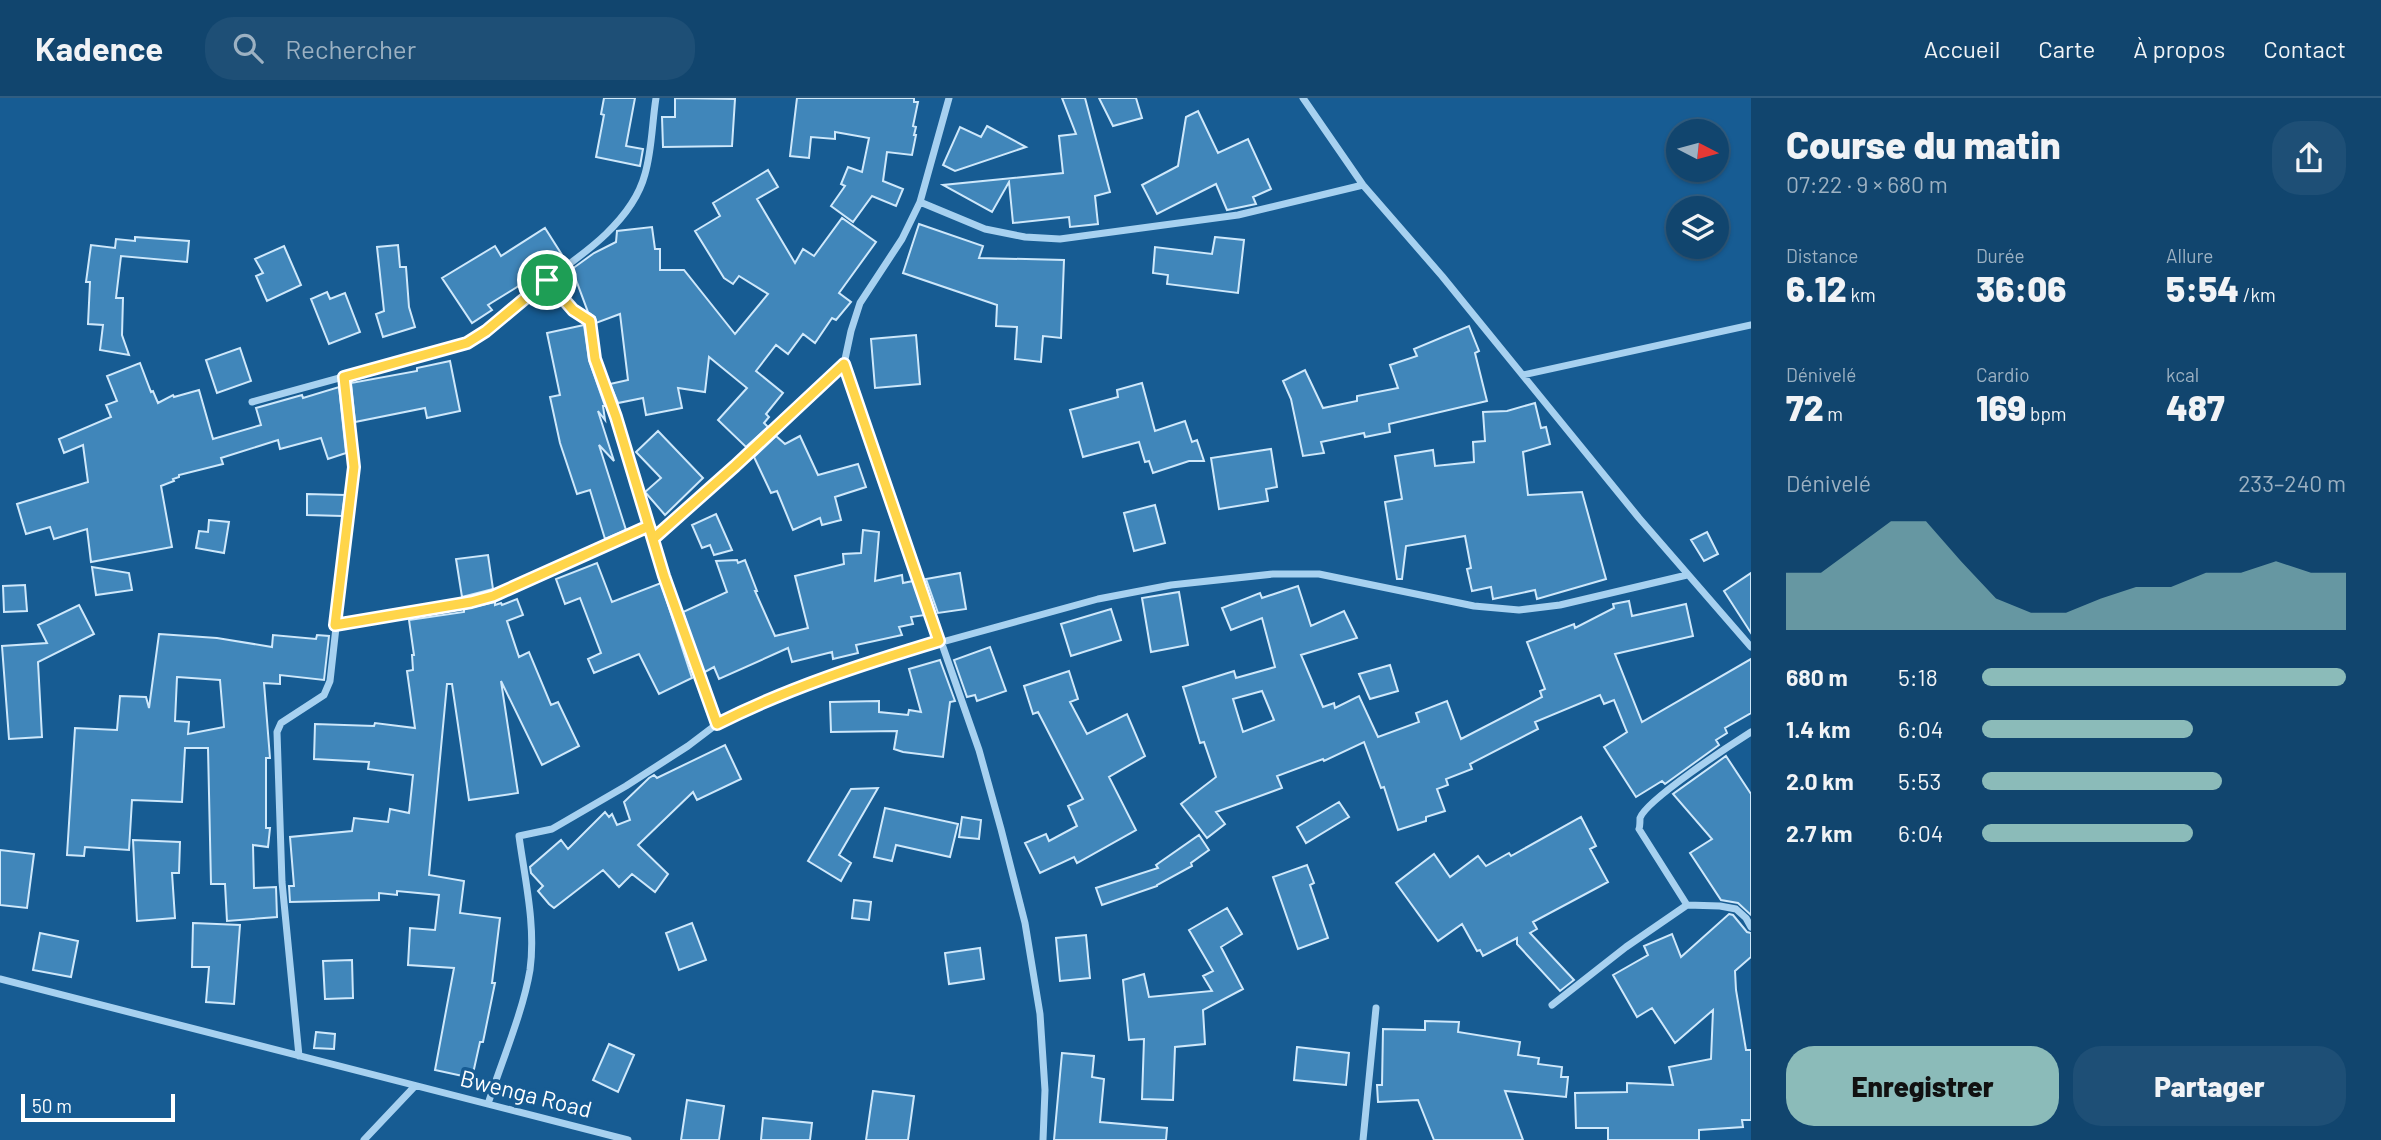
<!DOCTYPE html>
<html lang="fr">
<meta charset="utf-8">
<style>
:root{--surface:#11456e;--page:#1e4f76;--text:#f1f3f6;--muted:#9cb1c2;--line:#305d81;--accent:#8bbbb9}
body{margin:0;font-family:Barlow,sans-serif;background:var(--page);color:var(--text);height:100vh;display:flex;flex-direction:column;font-size:26px;white-space:nowrap}
*{box-sizing:border-box;margin:0}
p{font-size:23px;color:var(--muted)}
.icon{flex:none;width:38px;height:38px;fill:none;stroke:currentColor;stroke-width:2;stroke-linecap:round;stroke-linejoin:round}
.map{position:relative;flex:1;overflow:hidden}
.sheet{display:flex;flex-direction:column;background:var(--surface);width:630px}
.sheet>*{flex:none}
.needle{width:46px;rotate:96deg}
.tools{position:absolute;left:1666px;top:21px;display:grid;gap:14px}
.tools a{display:grid;place-items:center;width:63px;height:63px;border-radius:50%;background:var(--surface);box-shadow:0 2px 5px #0004,0 0 0 2px var(--line);font-size:35px}
.scale{position:absolute;left:21px;bottom:18px;width:154px;box-sizing:border-box;padding-left:7px;border:4px solid #fff;border-top:0;font-size:19px;line-height:24px;white-space:nowrap;color:#fff;-webkit-text-stroke:5px #175c93;paint-order:stroke}
.pin{position:absolute;display:grid;place-items:center;width:60px;height:60px;color:#fff;margin:-30px;border:4px solid #fff;border-radius:50%;box-shadow:0 2px 7px #0007}
.round{display:grid;place-items:center;flex:none;width:74px;height:74px;border-radius:28px;background:var(--page)}
.headline{display:flex;align-items:center;justify-content:space-between;height:119px;padding:0 35px}
h1{font-size:38px;font-weight:800;line-height:52px}
.figures{display:grid;grid-template-columns:repeat(3,1fr);gap:10px;height:119px;padding:7px 35px}
.figures div{display:grid;align-content:center}
.figures b{font-size:35px;font-weight:800}
.figures small{font-size:19px;font-weight:400}
.figures p{font-size:19px}
.chart{height:196px;padding:14px 35px}
.chart p{display:flex;justify-content:space-between}
.chart svg{width:100%;height:126px;margin-top:7px;fill:var(--accent);opacity:.7}
.button{display:flex;gap:14px;margin-top:auto;padding:14px 35px}
.button a{flex:1;height:80px;border-radius:28px;background:var(--accent);color:#111;font-size:28px;font-weight:800;line-height:80px;text-align:center}
.button a+a{background:var(--page);color:var(--text)}
ul{padding:0 35px;list-style:none;font-size:23px}
li{display:grid;grid-template-columns:112px 84px 1fr;align-items:center;height:52px}
li i{height:18px;border-radius:9px;background:var(--accent)}
header{display:flex;align-items:center;gap:42px;box-sizing:border-box;height:98px;padding:0 35px;background:var(--surface);border-bottom:2px solid var(--line)}
header strong{font-size:33px}
nav{display:flex;gap:38px;margin-inline-start:auto;font-size:24px}
.search{width:490px;height:63px;background:var(--page);display:flex;align-items:center;gap:18px;box-sizing:border-box;padding:0 24px;border-radius:28px;color:var(--muted);font-size:26px}
main{display:flex;flex:1;min-height:0}
.map>svg:first-child{display:block}
.building{fill:#4086ba;stroke:#cee8fb;stroke-width:2;fill-rule:evenodd}
.lines{fill:none;stroke-linecap:round;stroke-linejoin:round}
.street{stroke:#a7d1f0;stroke-width:7}
.route-casing{stroke:#fff;stroke-width:14}
.route{stroke:#ffd54a;stroke-width:9}
.labels{text-anchor:middle;stroke-width:7;stroke-linejoin:round;paint-order:stroke}
.street-label{font-size:23px;fill:#fff;stroke:#175c93}
</style>
<header>
<strong>Kadence</strong>
<div class="search"><svg class="icon" aria-label="search" viewBox="0 0 24 24"><circle cx="10" cy="10" r="6"/><path d="M15 15l6 6"/></svg>Rechercher</div>
<nav><a>Accueil</a><a>Carte</a><a>À propos</a><a>Contact</a></nav>
</header>
<main>
<div class="map">
<svg width="1751" height="1042" viewBox="0 0 1751 1042">
<rect width="100%" height="100%" fill="#175c93"/>
<path class="building" d="M604 0H635L626 48 643 51 640 68 596 59 604 17 601 16Z
M675 0 735 1 732 48 663 49 662 19H675Z
M797 0H914V4H918L913 28 916 29 914 37H916L912 57 887 54 883 83 903 91 896 108 872 98 853 124 831 108 845 88 841 86 848 69 862 74 869 40 835 34V41L811 39 809 60 790 58Z
M1062 0H1085L1110 94 1095 98 1098 126 1070 129 1069 119 1013 125 1009 84 992 114 943 87 1063 75 1059 38 1076 36Z
M1099 0H1136L1142 20 1113 28Z
M1198 13 1218 55 1248 41 1271 91 1253 99 1256 106 1227 112 1216 86 1157 116 1142 87 1178 68 1186 19Z
M987 28 1026 49 955 73 943 67 960 29 981 39Z
M768 72 778 89 757 101 795 165 803 151 814 158 842 120 876 144 839 195 851 204 836 222 832 220 815 245 803 236 788 256 776 247 756 273 783 295 766 316 769 319 764 325 768 329 746 349 718 322 747 290 709 259 705 294 678 290 682 310 646 317 643 300 618 305 610 286 628 282 620 216 596 225 595 219 588 214 572 171 594 155 616 144 617 133 652 129 655 151H660V172H684L735 236 768 196 739 178 733 186 724 180 695 133 720 118 713 105Z
M919 126 983 148 979 160 1064 162 1061 240 1043 238 1041 264 1015 261 1017 229 996 228 997 207 903 175Z
M545 130 564 160 488 207 492 212 472 225 442 180 495 148 501 158Z
M135 139 189 143 187 164 121 158 116 200H123L122 237 129 257 100 252 103 227 88 226 90 184H86L91 147 115 150 116 141 135 143Z
M1215 139 1244 142 1238 195 1167 186 1168 177 1153 175 1155 149 1212 156Z
M398 147 400 169H406L409 209 415 229 383 239 376 216 384 213 377 149Z
M284 148 301 187 267 203 256 178 263 175 255 161Z
M327 194 330 201 345 195 360 234 329 246 311 201Z
M584 227 589 262 605 308H603L605 322 598 313 614 363 599 347 626 432 605 441 590 392 577 396 560 345 550 299 560 297 547 235Z
M1469 228 1479 253 1475 255 1487 303 1389 326 1390 334 1365 339 1364 335 1321 344 1324 355 1303 358 1291 301 1283 283 1305 272 1323 310 1357 303V298L1398 290 1390 267 1417 258 1414 251Z
M916 237 920 286 875 290 871 241Z
M240 250 251 283 217 295 206 262Z
M450 263 460 313 427 320 425 310 355 324 351 285 417 273V270Z
M140 265 151 294 153 293 158 305 173 297 174 299 199 292 213 341 261 327 256 310 302 297 303 300 339 289 346 355 328 361 321 340 280 351 278 342 221 360 223 366 179 377V379L173 381 174 383 161 388 172 449 91 464 87 431 54 441 50 429 26 436 17 406 88 384 83 347 64 355 59 341 111 319 106 307 117 303 107 278Z
M1142 285 1155 333 1185 323 1192 344 1197 342 1204 363H1189L1153 375 1149 363 1145 364 1139 344 1083 359 1070 312 1118 299 1117 292Z
M1535 305 1541 330 1546 329 1550 346 1523 354 1528 397 1582 394 1606 481 1537 501 1535 492 1493 501 1491 489 1472 493 1467 471 1471 470 1465 438 1406 448 1402 481H1397L1385 404 1402 401 1395 358 1433 352 1435 368 1474 364 1473 344 1485 343 1483 314 1507 313Z
M658 333 703 380 665 417 645 394 661 380 636 354Z
M776 338 785 346 800 338 818 377 858 366 866 389 835 399 841 422 822 427 820 420 793 432 777 393 771 395 754 359Z
M1271 351 1277 389 1266 391 1268 403 1219 411 1211 360Z
M307 396 345 397 342 418 307 417Z
M1155 407 1165 445 1134 453 1124 415Z
M716 416 732 452 714 457 710 447 702 450 692 427Z
M209 422 229 424 224 455 196 450 199 433 208 434Z
M863 432 879 434 875 483 902 477 903 485 913 483 925 517 911 519 913 526 899 529 902 537 856 547 858 555 833 561 832 554 792 564 788 550 719 581 714 569 703 575 683 514 727 494 716 463 737 462 738 465 745 462 757 493H755L775 538 808 530 795 478 844 466 843 456 861 455Z
M1707 434 1718 456 1704 463 1691 442Z
M488 457 493 491 462 499 456 461Z
M597 465 612 504 661 485 692 580 659 596 639 556 594 575 588 561 601 555 580 500 565 506 556 481Z
M92 469 129 475 132 492 96 497Z
M960 475 966 511 938 515 926 481Z
M1751 475V535L1724 493Z
M25 487 27 513 4 514 3 488Z
M1298 488 1311 528 1344 513 1357 540 1301 557 1323 609 1334 605 1335 610 1359 598 1378 639 1419 624 1416 615 1447 603 1461 641 1542 599 1540 593 1545 591 1527 544 1574 526 1575 530 1614 510 1613 506 1629 503 1632 518 1686 506 1693 538 1615 556 1642 624 1751 561V615L1725 630 1727 635 1716 642 1719 647 1665 686 1662 683 1636 699 1604 649 1627 634 1614 602 1604 606 1600 597 1535 624 1538 631 1470 666 1472 671 1446 681 1448 687 1437 691 1445 713 1426 719V723L1398 732 1384 689 1381 690 1364 644 1324 663 1323 661 1277 678 1282 690 1216 714 1225 726 1207 740 1181 706 1216 679 1204 644 1200 645 1183 589 1234 573 1236 580 1275 569 1262 520 1231 532 1222 510 1260 495 1262 500ZM1262 593 1274 622 1243 634 1233 601Z
M1179 494 1188 547 1151 554 1142 500Z
M517 501 523 517 507 523 519 559 529 554 551 607 558 604 579 648 542 667 501 583 518 695 469 702 452 586H447L429 777 464 783 460 815 500 820 492 885H495L483 944H480L472 980 435 972 454 870 408 867 410 830 435 832 439 797 397 793V797L379 795V802L290 804 289 788H294L290 739 352 733 354 720 388 724 390 711 409 715 413 677 368 671 369 664 314 661 315 626 374 628 375 625 415 630 407 573 413 572 412 557H414L409 522 464 514V511L495 504V507L501 505 502 507Z
M79 507 94 536 38 564 42 639 9 641 2 548 47 545 38 527Z
M1111 511 1121 542 1071 558 1061 526Z
M159 536 217 540 272 549 273 537 316 541 317 537 329 538 324 582 280 577V586L264 585 270 660H266V730H270L268 749 253 747 254 790 276 789 277 819 227 823 225 786H211L208 650H185L182 704 132 702 129 752 85 749 84 758 67 757 75 630 117 632 120 598 146 599 149 610ZM177 579 220 582 224 629 188 636 189 624 175 623Z
M990 549 1006 593 977 603 975 597 967 599 954 562Z
M940 562 955 603 950 604 943 659 903 654 894 651 897 633 831 634 830 604 879 603V614L908 617 909 612 921 614 909 571Z
M1390 567 1398 593 1370 601 1359 576Z
M1069 573 1078 601 1070 604 1087 636 1127 616 1145 658 1109 679 1136 732 1077 765 1074 759 1040 775 1025 745 1046 736 1049 743 1077 728 1068 708 1083 701 1038 614 1033 616 1024 588Z
M725 647 741 681 697 702 693 694 638 747 668 776 655 794 632 776 619 789 603 772 554 810 549 806 538 793 543 788 531 775 530 769 561 742 568 751 605 714 609 719 612 716 617 727 630 722 624 704 649 680 654 677 657 680Z
M1726 658 1751 696V817L1738 805 1721 802 1690 755 1712 741 1673 696Z
M878 690 839 757 851 765 841 783 808 763 851 691Z
M1339 704 1349 719 1306 745 1297 729Z
M885 710 958 726 950 759 896 747 892 763 874 759Z
M962 719 981 722 979 741 959 739Z
M1581 719 1596 748 1590 751 1608 784 1533 824 1537 831 1530 835 1574 882 1560 893 1517 846V840L1483 858 1480 852 1477 853 1462 826 1438 843 1396 785 1434 756 1450 779 1478 758 1486 768 1509 755 1511 758Z
M1199 737 1209 752 1191 765 1192 768 1157 787V788L1102 807 1096 790 1158 770 1156 767Z
M133 742 180 744 179 775H172L175 820 137 823Z
M0 752 34 756 27 810 0 807Z
M1307 767 1314 785 1310 787 1328 840 1298 851 1273 779Z
M854 802 871 804 869 822 852 820Z
M1227 810 1242 836 1221 849 1243 891 1203 912 1205 946 1175 949 1173 1002 1142 1001 1144 941 1129 942 1123 882 1144 876 1149 899 1212 893 1203 878 1213 873 1189 832Z
M1729 816 1733 817 1747 834 1751 835V859L1735 873 1736 892 1746 952H1751V1022H1742L1743 1029 1699 1032V1042H1608V1030H1576L1575 995 1627 994V985L1673 987 1669 969 1711 961 1713 912 1675 945 1652 910 1637 919 1613 877 1648 857 1644 848 1672 836 1681 859Z
M193 825 240 827 234 906 206 904 209 869H192Z
M692 825 706 862 679 872 666 835Z
M40 835 78 843 71 879 33 872Z
M1086 837 1090 880 1060 883 1056 840Z
M980 850 984 881 949 886 945 855Z
M352 862 353 900 325 901 323 863Z
M1425 923 1459 924 1458 934 1520 944 1518 957 1539 960 1538 966 1562 969 1561 979H1568L1566 999 1505 993 1523 1042H1434L1418 1002 1378 1004 1377 987H1382L1383 931 1425 932Z
M316 934 335 936 334 951 314 950Z
M609 946 634 957 618 994 593 982Z
M1297 949 1349 955 1346 987 1294 982Z
M1062 955 1094 958 1092 979 1104 981 1100 1024 1167 1030 1166 1042H1054Z
M873 993 914 998 908 1042H866Z
M687 1002 724 1008 719 1042H681Z
M763 1020 812 1025 810 1042H761Z"/>
<g class="lines">
<path class="street" d="M1303 0 1363 87 1442 178 1639 420 1751 549
M920 104 985 131 1025 139 1060 141 1238 117 1363 87
M844 266 851 233 860 205 902 141 920 104 949 0
M1523 277 1751 227
M252 304 467 245 486 233 547 182
M653 441 616 319 595 261 590 223 573 212 547 182C584 156 633 122 645 76 652 52 652 25 656 0
M335 526 471 504 493 498 649 428
M717 626 693 565 653 441 735 368 844 266 979 652 1001 731 1025 825 1040 916 1045 992 1043 1042
M1687 807 1639 731C1640 730 1640 721 1640 720 1646 702 1732 646 1751 634
M0 881 628 1042
M1552 907 1626 849 1687 807 1720 808 1736 811 1746 820 1751 829
M299 958 282 784 277 634 281 625 324 597 330 583 354 369 344 279
M488 1006C501 965 523 914 530 872 536 828 525 782 519 738L552 731 626 688 688 648 717 626 755 607 811 584 895 557 1098 501 1171 487 1273 476H1319L1474 508 1519 512 1560 507 1687 477
M364 1042 415 988
M1363 1042 1376 910"/>
</g>
<g class="lines">
<defs>
<path id="route" d="M547 182 573 212 590 223 595 261 616 319 664 478 717 626C788 590 863 566 939 543L844 266 735 368 653 441 649 428 493 498 471 504 335 527 354 369 344 279 467 245 486 233 547 182"/>
</defs>
<use href="#route" class="route-casing"/>
<use href="#route" class="route"/>
</g>
<g class="labels">
<g class="street-label">
<text transform="translate(526 996) rotate(14)" y="8">Bwenga Road</text>
</g>
</g>
</svg>
<div class="tools">
<a><svg class="needle" viewBox="-14 -14 28 28"><path d="M0-13l5 13h-10z" fill="#e53935"/><path d="M0 13l5-13h-10z" fill="#9cb1c2"/></svg></a>
<a><svg class="icon" aria-label="layers" viewBox="0 0 24 24"><path d="M12 4l9 5-9 5-9-5zM3 14l9 5 9-5"/></svg></a>
</div>
<div class="scale">50 m</div>
<div class="pin" style="left:547px;top:182px;background:#1e9e55"><svg class="icon" aria-label="arrive" viewBox="0 0 24 24"><path d="M6 21V4h12l-3 4 3 4H6"/></svg></div>
</div>
<section class="sheet">
<div class="headline"><div><h1>Course du matin</h1><p>07:22 · 9 × 680 m</p></div><a class="round"><svg class="icon" aria-label="share" viewBox="0 0 24 24"><path d="M12 15V3M7 8l5-5 5 5M5 13v7h14v-7"/></svg></a></div>
<div class="figures">
<div><p>Distance</p><b>6.12<small> km</small></b></div>
<div><p>Durée</p><b>36:06</b></div>
<div><p>Allure</p><b>5:54<small> /km</small></b></div>
</div>
<div class="figures">
<div><p>Dénivelé</p><b>72<small> m</small></b></div>
<div><p>Cardio</p><b>169<small> bpm</small></b></div>
<div><p>kcal</p><b>487</b></div>
</div>
<div class="chart"><p><span>Dénivelé</span>233–240 m</p>
<svg viewBox="0 0 160 44" preserveAspectRatio="none"><path d="M0 44V24L10 24L20 15L30 6L40 6L50 20L60 33L70 38L80 38L90 33L100 29L110 29L120 24L130 24L140 20L150 24L160 24V44z"/></svg>
</div>
<ul>
<li><b>680 m</b>5:18<i style="width:100%"></i></li>
<li><b>1.4 km</b>6:04<i style="width:58%"></i></li>
<li><b>2.0 km</b>5:53<i style="width:66%"></i></li>
<li><b>2.7 km</b>6:04<i style="width:58%"></i></li>
</ul>
<div class="button"><a>Enregistrer</a><a>Partager</a></div>
</section>
</main>
